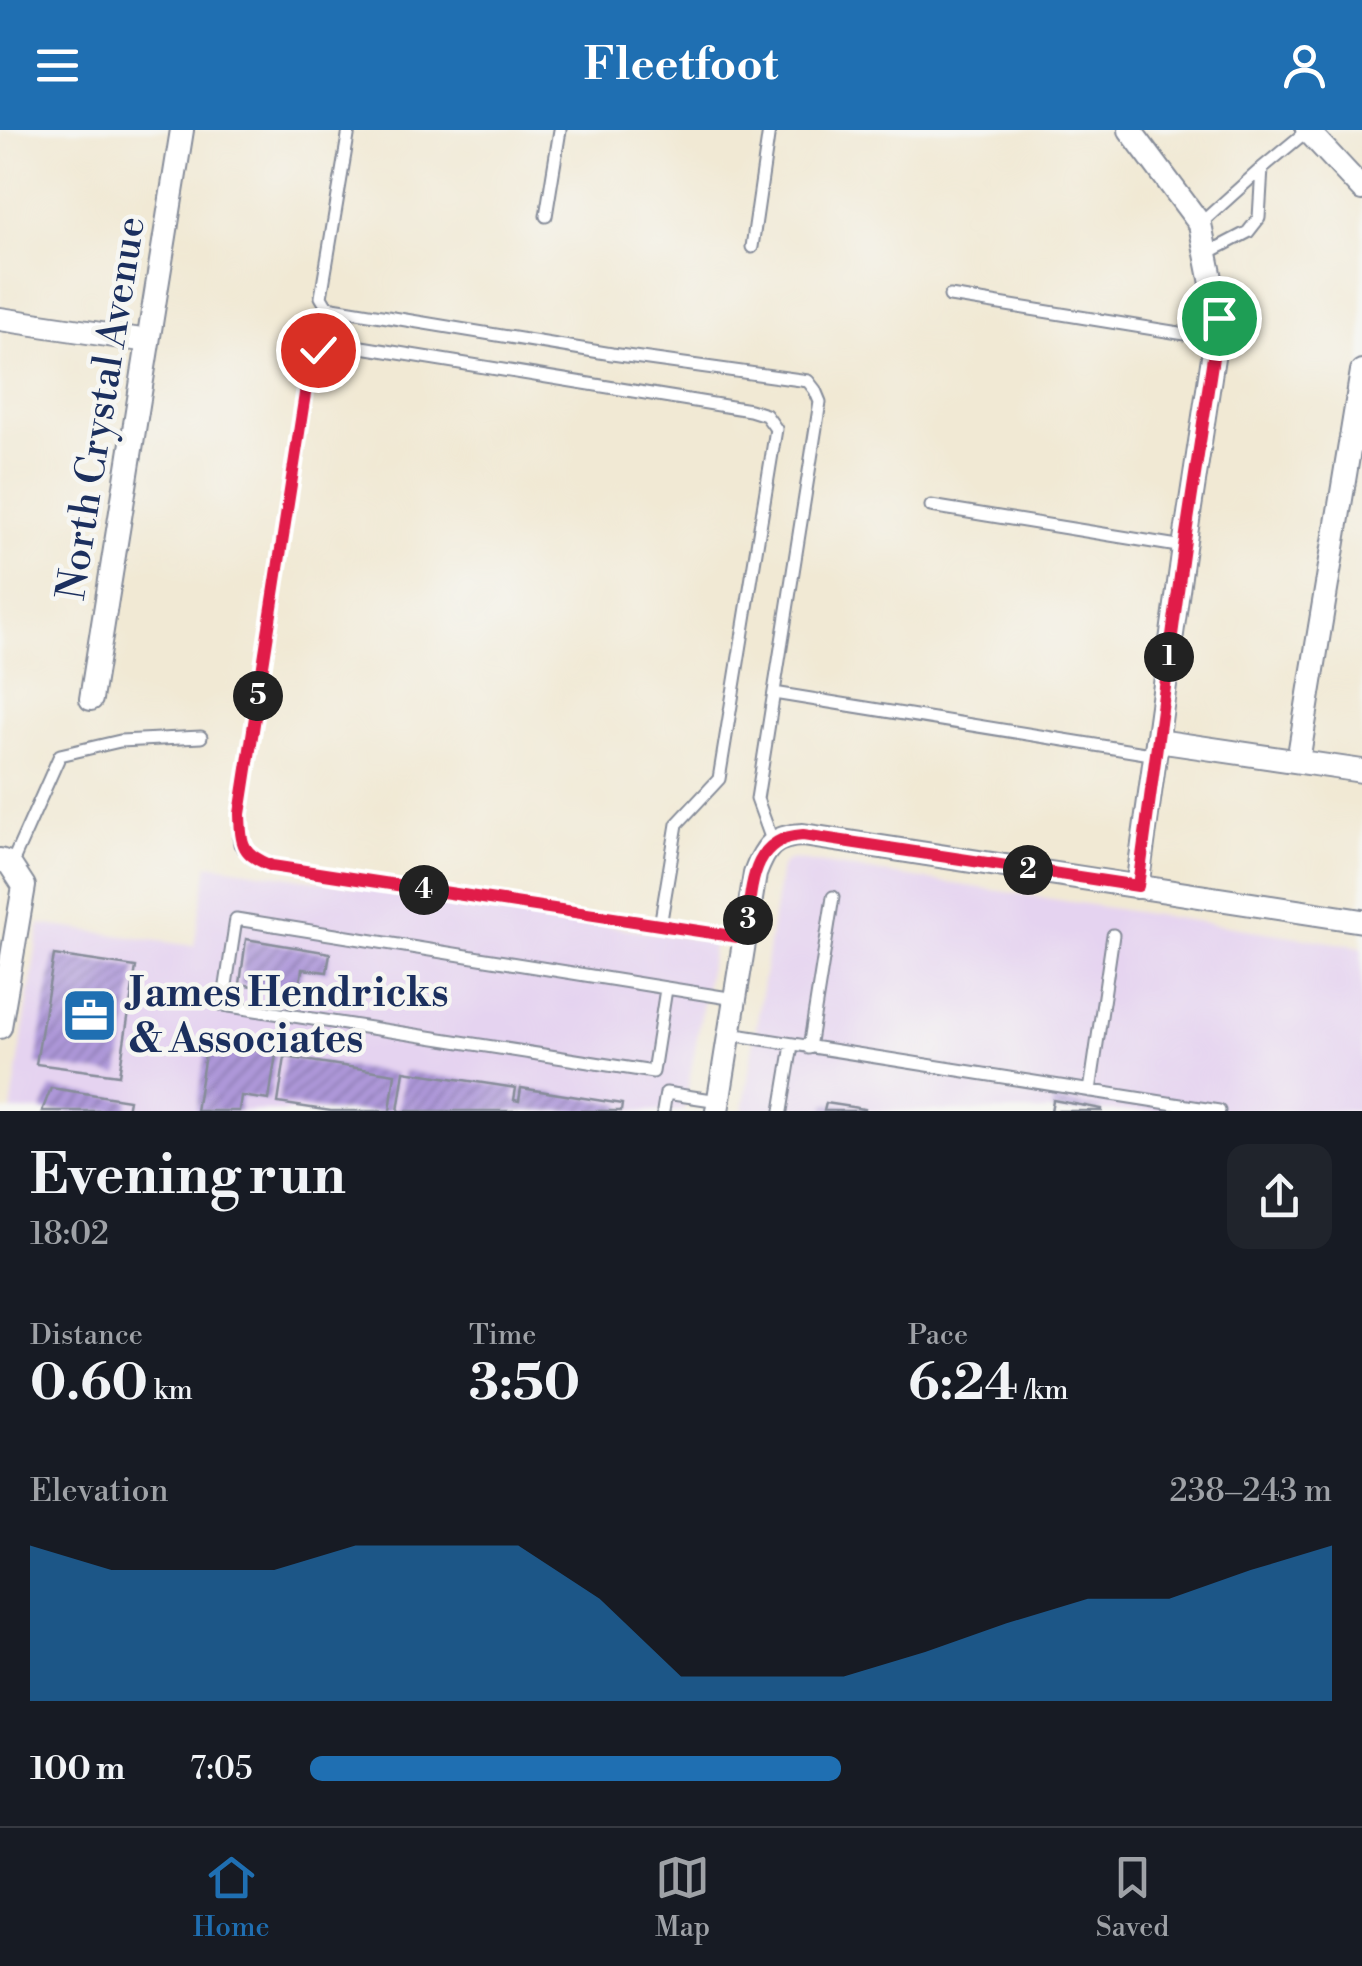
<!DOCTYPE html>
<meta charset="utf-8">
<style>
:root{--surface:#171b24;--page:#20242c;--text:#f1f3f6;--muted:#9ea1a6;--line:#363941;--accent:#1f6fb2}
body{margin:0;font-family:"Libre Bodoni",serif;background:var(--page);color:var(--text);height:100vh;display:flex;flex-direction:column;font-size:38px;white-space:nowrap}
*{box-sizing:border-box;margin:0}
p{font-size:32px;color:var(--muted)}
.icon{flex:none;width:55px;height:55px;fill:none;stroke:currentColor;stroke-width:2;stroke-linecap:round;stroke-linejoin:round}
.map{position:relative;height:981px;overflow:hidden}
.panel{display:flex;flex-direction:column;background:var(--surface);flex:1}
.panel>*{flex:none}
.pin{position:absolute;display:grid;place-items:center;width:85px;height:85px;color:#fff;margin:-42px;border:5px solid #fff;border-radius:50%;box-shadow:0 2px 10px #0007}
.km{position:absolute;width:50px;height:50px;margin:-25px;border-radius:50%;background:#222;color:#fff;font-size:28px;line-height:50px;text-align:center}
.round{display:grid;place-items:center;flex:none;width:105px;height:105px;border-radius:20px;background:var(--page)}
.headline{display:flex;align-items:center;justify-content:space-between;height:170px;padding:0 30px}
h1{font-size:55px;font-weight:700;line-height:75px}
.stats{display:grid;grid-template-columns:repeat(3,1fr);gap:15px;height:170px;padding:10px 30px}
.stats div{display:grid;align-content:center}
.stats b{font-size:50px;font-weight:700}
.stats small{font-size:28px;font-weight:400}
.stats p{font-size:28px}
.chart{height:280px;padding:20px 30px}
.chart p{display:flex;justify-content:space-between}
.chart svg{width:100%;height:180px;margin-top:10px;fill:var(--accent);opacity:.7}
ul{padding:0 30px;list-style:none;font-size:32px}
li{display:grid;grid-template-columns:160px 120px 1fr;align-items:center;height:75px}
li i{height:25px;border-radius:12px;background:var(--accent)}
header{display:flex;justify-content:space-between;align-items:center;height:130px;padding:0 30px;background:var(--accent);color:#fff;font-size:45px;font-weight:700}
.tab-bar{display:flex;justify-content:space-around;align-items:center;height:140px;border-top:2px solid var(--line);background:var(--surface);font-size:28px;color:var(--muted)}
.tab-bar a{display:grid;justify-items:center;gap:5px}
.tab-bar .current{color:var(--accent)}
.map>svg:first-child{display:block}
.built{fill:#e5d3f0}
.building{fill:url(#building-hatch)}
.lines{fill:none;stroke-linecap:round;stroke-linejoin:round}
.lane-casing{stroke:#868c99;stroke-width:15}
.street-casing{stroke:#868c99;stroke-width:26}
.lane{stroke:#fff;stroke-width:11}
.street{stroke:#fff;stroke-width:22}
.route-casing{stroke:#fff;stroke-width:20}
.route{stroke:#e11d48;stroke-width:12}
.labels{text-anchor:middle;stroke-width:9;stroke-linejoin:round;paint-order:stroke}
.street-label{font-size:40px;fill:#1b2f5e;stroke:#f6f6f2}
.poi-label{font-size:40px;font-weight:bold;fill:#1b2f5e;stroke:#f6f6f2;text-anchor:start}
</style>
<header><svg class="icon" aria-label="menu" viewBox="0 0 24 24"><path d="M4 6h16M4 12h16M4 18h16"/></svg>Fleetfoot<svg class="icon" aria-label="person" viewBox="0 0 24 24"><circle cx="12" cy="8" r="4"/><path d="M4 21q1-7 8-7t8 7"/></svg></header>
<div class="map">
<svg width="1362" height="981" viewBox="0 0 1362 981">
<defs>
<pattern id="building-hatch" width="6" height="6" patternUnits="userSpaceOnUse" patternTransform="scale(2.5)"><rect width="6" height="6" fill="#ae98d9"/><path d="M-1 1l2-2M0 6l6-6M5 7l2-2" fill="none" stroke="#8d7cb3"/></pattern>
</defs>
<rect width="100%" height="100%" fill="#f6f6f2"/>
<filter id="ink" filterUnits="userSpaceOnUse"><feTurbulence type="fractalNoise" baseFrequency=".01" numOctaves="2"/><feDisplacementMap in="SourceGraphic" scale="20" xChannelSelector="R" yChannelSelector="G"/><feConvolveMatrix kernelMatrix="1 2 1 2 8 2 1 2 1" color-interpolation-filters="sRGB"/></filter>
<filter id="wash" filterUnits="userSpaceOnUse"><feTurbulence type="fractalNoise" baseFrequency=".0048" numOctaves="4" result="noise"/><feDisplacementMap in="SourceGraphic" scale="40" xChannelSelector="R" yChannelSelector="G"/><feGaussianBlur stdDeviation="2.25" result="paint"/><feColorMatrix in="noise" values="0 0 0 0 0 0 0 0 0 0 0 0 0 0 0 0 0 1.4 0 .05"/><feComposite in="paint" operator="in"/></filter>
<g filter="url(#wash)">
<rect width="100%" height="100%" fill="#f1e9d4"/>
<path class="built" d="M793 729 1362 817V981H743L781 737 786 731Z
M208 734 714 812 684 981H11L40 794 194 816Z"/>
<g id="blocks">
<path class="building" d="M246 809 330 823 327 842 302 839 299 863 240 854Z
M54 825 136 837 119 945 36 934Z
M207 912 276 924 269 970 241 966 239 981H196Z
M285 927 395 944 390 981H331L278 973Z
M404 941 516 958 514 970 519 971 521 958 622 974 621 981H398Z
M51 958 129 970 127 981H42Z
M1053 970 1102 979V981H1051Z
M826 973 865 979V981H824Z"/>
</g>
</g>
<g filter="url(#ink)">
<use href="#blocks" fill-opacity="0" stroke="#868c99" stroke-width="2.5"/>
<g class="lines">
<defs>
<path id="lane" d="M349 0 321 167 327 177 612 224 808 251 815 260 820 272 757 669 773 713
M546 86 560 0
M1200 94 1262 38 1308 0
M752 117 769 0
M1206 124 1248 102 1259 88 1262 38
M950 166 1216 209
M931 376 1184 417
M774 563 1157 625
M11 735 60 625 120 611 201 607
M660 796 677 694 719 649 776 299 766 285 750 280 337 213 317 220 309 238 240 684V714L254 729 272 736 745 808
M666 859 653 942 223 875 236 789 735 869
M730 904 1219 981
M809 918 833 767
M1090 961 1113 805
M663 981 666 963 719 971
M781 981 792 915"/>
<path id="street" d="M1130 0 1200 94 1219 188 1184 417 1137 757
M1307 0 1362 59
M0 189 148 211
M91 569 182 0
M1158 611 1362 641
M1298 631 1362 241
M0 730 9 733 24 756 0 897
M717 981 755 744C765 717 773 706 803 705L1362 791"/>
</defs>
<use href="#lane" class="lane-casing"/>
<use href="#street" class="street-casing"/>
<use href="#lane" class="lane"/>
<use href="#street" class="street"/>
</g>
</g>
<g class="lines" filter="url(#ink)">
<defs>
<path id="route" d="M318 220 309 238 240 684C241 716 242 724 272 736L745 808C752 765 747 708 803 705L1138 756 1184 417 1219 188"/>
</defs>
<use href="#route" class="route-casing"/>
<use href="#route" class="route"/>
</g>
<defs>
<symbol id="office-square" viewBox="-11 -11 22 22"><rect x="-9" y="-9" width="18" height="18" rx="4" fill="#1f6fb2" stroke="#f6f6f2"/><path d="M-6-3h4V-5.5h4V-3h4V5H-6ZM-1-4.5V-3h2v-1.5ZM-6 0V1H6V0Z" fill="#fff"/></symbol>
</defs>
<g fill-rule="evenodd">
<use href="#office-square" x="58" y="854" width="63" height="63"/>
</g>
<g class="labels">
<g class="street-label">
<text transform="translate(100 278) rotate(-81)" y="14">North Crystal Avenue</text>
</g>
<g class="poi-label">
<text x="129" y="876">James Hendricks<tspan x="129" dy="46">&amp; Associates</tspan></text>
</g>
</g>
</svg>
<div class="pin" style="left:1219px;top:188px;background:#1e9e55"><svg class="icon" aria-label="arrive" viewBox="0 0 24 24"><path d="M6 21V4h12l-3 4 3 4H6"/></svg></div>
<div class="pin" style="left:318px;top:220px;background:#d93025"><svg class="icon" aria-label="check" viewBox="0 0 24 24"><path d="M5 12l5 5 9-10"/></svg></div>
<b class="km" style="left:1169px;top:527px">1</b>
<b class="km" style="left:1028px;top:740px">2</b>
<b class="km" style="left:748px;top:790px">3</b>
<b class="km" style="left:424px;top:760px">4</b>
<b class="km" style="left:258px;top:566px">5</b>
</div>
<section class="panel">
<div class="headline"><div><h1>Evening run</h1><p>18:02</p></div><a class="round"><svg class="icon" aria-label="share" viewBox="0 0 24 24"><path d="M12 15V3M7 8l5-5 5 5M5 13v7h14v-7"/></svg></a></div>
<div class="stats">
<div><p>Distance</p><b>0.60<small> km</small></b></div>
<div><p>Time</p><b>3:50</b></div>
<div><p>Pace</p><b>6:24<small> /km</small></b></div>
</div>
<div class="chart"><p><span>Elevation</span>238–243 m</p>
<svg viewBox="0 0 160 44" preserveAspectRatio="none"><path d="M0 44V6L10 12L20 12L30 12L40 6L50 6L60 6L70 19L80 38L90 38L100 38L110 32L120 25L130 19L140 19L150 12L160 6V44z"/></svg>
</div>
<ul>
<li><b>100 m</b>7:05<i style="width:52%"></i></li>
</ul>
</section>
<nav class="tab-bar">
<a class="current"><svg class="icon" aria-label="home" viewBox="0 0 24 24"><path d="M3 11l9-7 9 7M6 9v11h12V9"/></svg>Home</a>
<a><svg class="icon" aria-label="map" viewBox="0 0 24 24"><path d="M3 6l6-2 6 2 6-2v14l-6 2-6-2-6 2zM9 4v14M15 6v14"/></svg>Map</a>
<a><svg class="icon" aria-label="saved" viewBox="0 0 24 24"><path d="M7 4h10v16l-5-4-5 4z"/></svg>Saved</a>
</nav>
